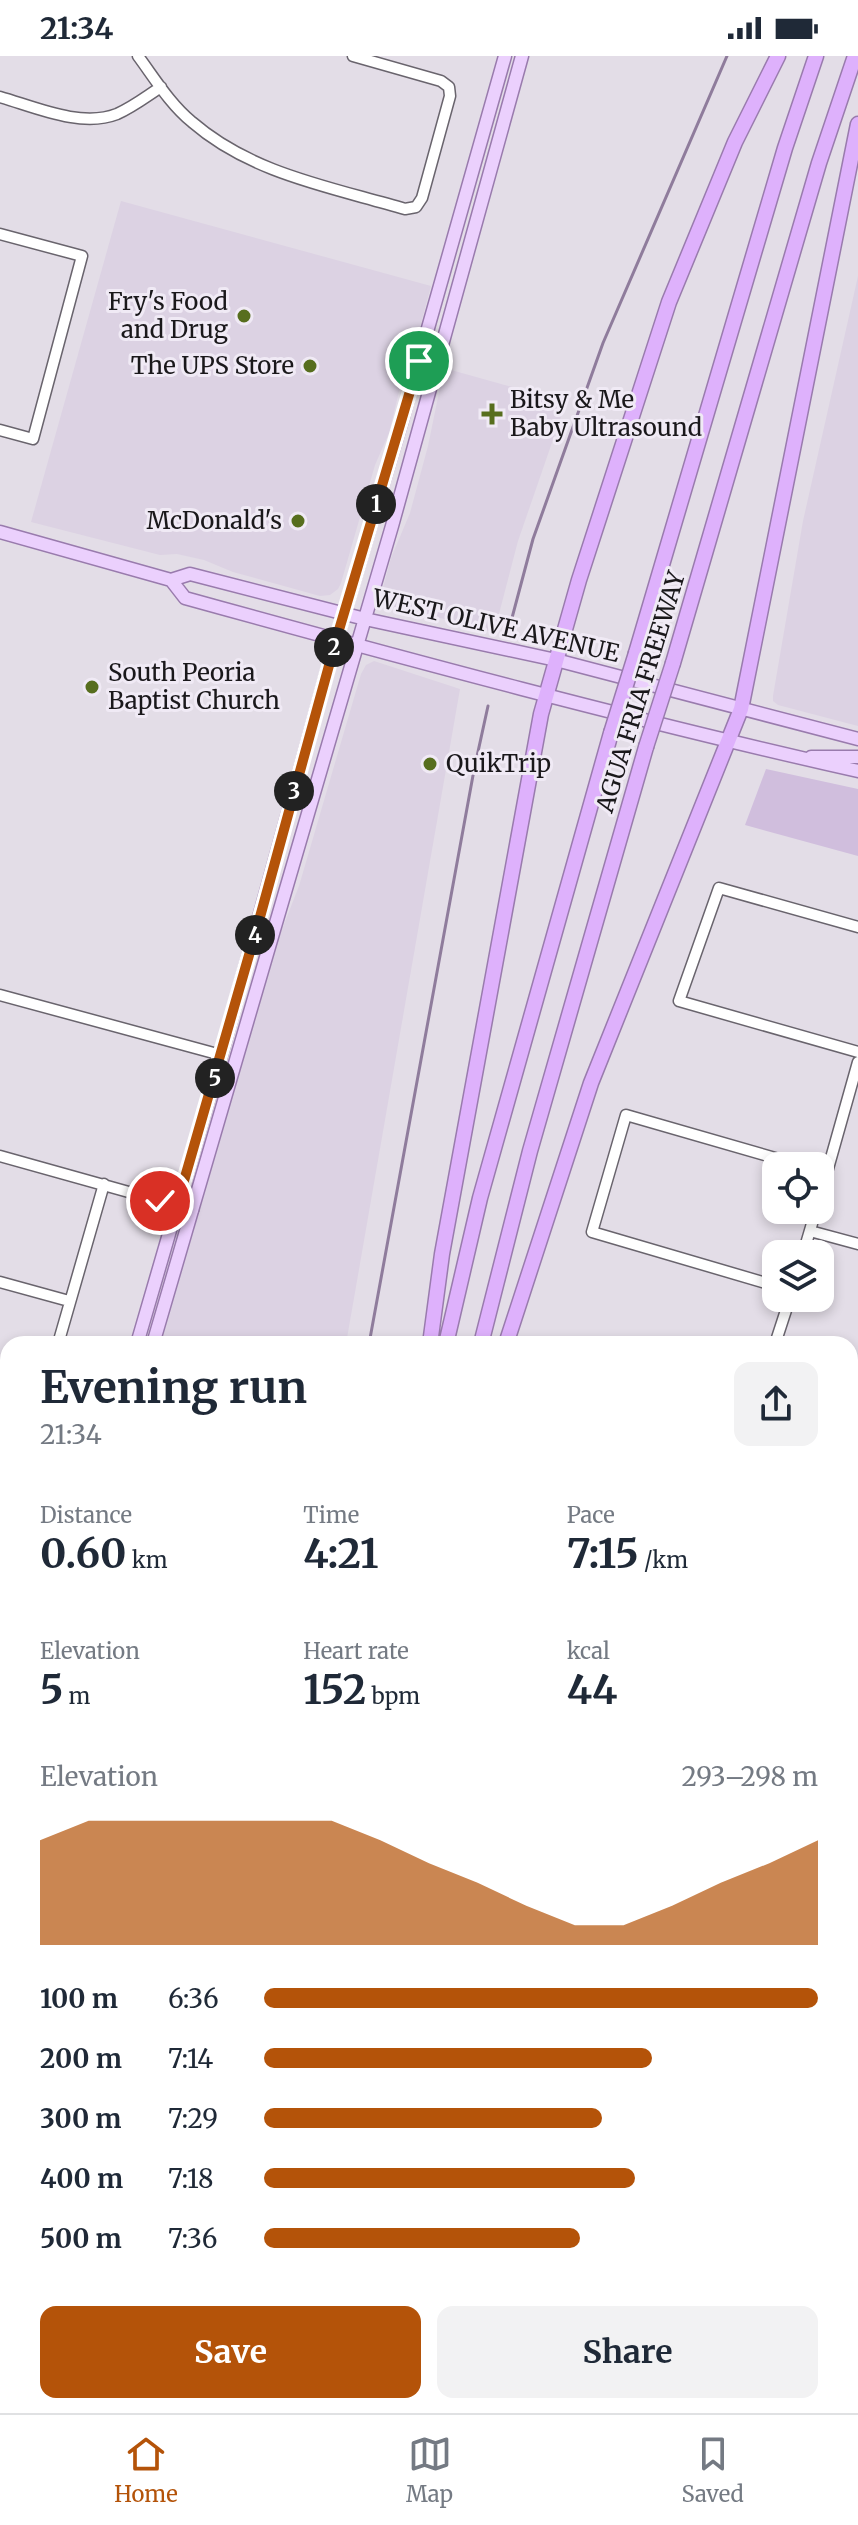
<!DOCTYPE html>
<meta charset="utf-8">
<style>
:root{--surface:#fff;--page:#f2f2f3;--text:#1f2937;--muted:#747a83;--line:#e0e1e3;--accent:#b45309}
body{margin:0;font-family:Merriweather,serif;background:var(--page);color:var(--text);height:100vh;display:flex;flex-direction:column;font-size:30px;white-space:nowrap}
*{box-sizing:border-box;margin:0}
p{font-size:26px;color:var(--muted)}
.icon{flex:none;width:44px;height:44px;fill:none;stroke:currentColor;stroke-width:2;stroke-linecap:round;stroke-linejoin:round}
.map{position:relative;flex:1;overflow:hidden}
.drawer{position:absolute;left:0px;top:1280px;width:858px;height:1078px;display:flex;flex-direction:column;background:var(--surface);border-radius:24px 24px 0 0;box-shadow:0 4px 12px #0003}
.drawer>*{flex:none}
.controls{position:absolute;left:762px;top:1096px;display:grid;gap:16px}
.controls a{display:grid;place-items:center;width:72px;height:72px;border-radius:16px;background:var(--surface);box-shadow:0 4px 12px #0003;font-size:40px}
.pin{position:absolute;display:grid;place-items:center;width:68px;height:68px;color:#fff;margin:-34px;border:4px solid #fff;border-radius:50%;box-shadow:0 2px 8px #0007}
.km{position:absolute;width:40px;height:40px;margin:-20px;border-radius:50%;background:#222;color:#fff;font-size:22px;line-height:40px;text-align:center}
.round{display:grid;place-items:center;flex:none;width:84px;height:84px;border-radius:16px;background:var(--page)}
.head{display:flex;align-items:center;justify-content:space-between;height:136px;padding:0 40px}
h1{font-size:44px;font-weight:700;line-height:60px}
.figures{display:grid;grid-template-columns:repeat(3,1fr);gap:12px;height:136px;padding:8px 40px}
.figures div{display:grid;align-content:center}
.figures b{font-size:40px;font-weight:700}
.figures small{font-size:22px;font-weight:400}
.figures p{font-size:22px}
.chart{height:224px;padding:16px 40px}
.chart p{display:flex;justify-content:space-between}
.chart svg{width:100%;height:144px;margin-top:8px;fill:var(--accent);opacity:.7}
.button{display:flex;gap:16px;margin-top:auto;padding:16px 40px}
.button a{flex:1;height:92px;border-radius:16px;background:var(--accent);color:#fff;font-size:32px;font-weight:700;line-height:92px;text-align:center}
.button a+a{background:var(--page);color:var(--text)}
ul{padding:0 40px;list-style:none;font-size:26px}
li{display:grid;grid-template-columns:128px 96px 1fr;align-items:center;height:60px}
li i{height:20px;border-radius:10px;background:var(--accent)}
.status{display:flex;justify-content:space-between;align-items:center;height:56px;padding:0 40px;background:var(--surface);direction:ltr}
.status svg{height:22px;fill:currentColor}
.menu{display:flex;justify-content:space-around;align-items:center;height:112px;border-top:2px solid var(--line);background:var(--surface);font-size:22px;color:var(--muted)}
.menu a{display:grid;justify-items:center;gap:4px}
.menu .selected{color:var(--accent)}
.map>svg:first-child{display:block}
.built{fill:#dcd2e3}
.green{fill:#d0bedd}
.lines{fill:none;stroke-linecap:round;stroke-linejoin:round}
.stream{stroke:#8f7c9c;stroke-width:3}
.minor-casing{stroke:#69646d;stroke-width:13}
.major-casing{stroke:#997bad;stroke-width:15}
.highway-casing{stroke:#997bad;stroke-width:17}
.minor{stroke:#fff;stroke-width:10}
.major{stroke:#ebd0fd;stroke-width:12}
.highway{stroke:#deb1fc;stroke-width:14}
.highway-bridge-casing{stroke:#997bad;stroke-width:17;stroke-linecap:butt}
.highway-bridge{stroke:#deb1fc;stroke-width:14}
.route-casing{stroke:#fff;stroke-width:16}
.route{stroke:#b45309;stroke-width:10}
.poi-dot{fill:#576e1e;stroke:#f0eaf5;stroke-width:3}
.labels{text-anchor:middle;stroke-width:6;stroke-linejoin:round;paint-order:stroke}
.poi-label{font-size:24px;fill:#1a181b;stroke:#f0eaf5;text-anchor:end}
.street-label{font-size:24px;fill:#1a181b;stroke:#f0eaf5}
</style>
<div class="status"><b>21:34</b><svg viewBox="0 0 49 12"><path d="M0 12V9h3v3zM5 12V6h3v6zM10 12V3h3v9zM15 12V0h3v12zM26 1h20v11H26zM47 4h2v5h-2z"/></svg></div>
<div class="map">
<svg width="858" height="2357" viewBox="0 0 858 2357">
<rect width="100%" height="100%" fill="#e3dde7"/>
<path class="built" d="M121 145 431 230 420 271 405 311 389 377 375 409 341 527 338 533 330 539 320 540 233 516 204 504 177 498 160 499 31 466Z
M858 220V670L778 649 773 645V640L803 465Z
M444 312 566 346 518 485 494 577 472 569 389 551 381 539 391 502 410 457 428 390Z
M374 605 460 633 346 1288H160L279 881 299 830 361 618 366 609Z
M8 1834V2350H215L214 2357H0V1849Z"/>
<path class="green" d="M766 713 858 733V800L745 769Z
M850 2268 858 2271V2357H798L795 2350H850Z"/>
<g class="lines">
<path class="stream" d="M509 573 533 483 603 287 727 0
M369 1288 474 714 488 650
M229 2357 230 2350"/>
<defs>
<path id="minor" d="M138 0C155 23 170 48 192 66 252 118 331 131 405 153L416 151 422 142 450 40 449 31 441 25 353 0
M0 41C35 51 81 72 117 58 133 51 147 40 161 31
M0 178 82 200 33 383 0 374
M858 871 719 832 679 945 858 996
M0 939 221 999
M0 1100 193 1154
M820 1141 858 1006
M810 1175 858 1188
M803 1198 816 1154
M0 1226 69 1245
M776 1230 592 1176 626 1059 803 1110
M58 1288 104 1128
M775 1288 790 1242
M850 1317 858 1319
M0 1348 8 1350
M850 1409 858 1410
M0 1484 3 1472
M850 1532 858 1534
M850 1657 858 1658
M0 1725 8 1727
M850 1782 858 1757
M850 1909H858
M850 2034H858
M850 2197 858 2201
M778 2357 787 2354"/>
<path id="major" d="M0 476 171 524 185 542C409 604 632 664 858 715
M171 524 190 518 365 563 556 604 858 683
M811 701H858
M137 1288 221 999 336 584 402 364 505 0
M153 1288 392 470 522 0
M0 1788 8 1760"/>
<path id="highway" d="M636 597 785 92 816 0
M673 607 819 107 855 0
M430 1288 442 1198 541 658 579 524 669 246 735 86 778 0
M446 1288 480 1142 611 677
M481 1288 530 1095 646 691
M506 1288 591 1027 741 653 858 68
M295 2357 296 2350
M312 2357 313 2350
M349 2357V2350
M365 2357V2350"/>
</defs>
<use href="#minor" class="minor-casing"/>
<use href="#major" class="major-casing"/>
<use href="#highway" class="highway-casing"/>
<use href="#minor" class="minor"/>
<use href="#major" class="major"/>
<use href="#highway" class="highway"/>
<defs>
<path id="highway-bridge" d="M611 677 636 597
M646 691 673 607"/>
</defs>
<use href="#highway-bridge" class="highway-bridge-casing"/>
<use href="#highway-bridge" class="highway-bridge"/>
</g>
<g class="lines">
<defs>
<path id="route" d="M160 1145 177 1149 260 861 336 584 419 305"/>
</defs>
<use href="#route" class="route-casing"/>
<use href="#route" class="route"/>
</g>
<g class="poi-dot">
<circle cx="244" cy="260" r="8"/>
<circle cx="310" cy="310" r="8"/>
<path d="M488 346h8v8h8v8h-8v8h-8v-8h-8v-8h8z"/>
<circle cx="298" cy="465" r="8"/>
<circle cx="92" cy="631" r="8"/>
<circle cx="430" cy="708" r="8"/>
</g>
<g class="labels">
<g class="poi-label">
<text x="228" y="254">Fry's Food<tspan x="228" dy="28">and Drug</tspan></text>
<text x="294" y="318">The UPS Store</text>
<text x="510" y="352" text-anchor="start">Bitsy &amp; Me<tspan x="510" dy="28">Baby Ultrasound</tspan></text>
<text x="282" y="473">McDonald's</text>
<text x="108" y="625" text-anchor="start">South Peoria<tspan x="108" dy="28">Baptist Church</tspan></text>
<text x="446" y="716" text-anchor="start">QuikTrip</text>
</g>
<g class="street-label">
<text transform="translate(496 570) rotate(13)" y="8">WEST OLIVE AVENUE</text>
<text transform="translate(641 636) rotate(-73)" y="8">AGUA FRIA FREEWAY</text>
</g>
</g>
</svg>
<div class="controls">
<a><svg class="icon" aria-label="locate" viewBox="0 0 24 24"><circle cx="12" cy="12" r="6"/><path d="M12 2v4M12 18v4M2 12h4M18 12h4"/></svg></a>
<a><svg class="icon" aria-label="layers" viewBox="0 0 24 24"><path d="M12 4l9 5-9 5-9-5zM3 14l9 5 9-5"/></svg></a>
</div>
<div class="pin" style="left:419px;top:305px;background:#1e9e55"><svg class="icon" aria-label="arrive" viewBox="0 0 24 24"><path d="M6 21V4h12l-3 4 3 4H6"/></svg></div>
<div class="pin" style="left:160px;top:1145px;background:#d93025"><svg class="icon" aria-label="check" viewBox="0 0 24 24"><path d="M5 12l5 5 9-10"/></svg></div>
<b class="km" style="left:376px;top:448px">1</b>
<b class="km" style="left:334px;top:591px">2</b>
<b class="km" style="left:294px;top:735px">3</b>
<b class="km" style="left:255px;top:879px">4</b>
<b class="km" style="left:215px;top:1022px">5</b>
<section class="drawer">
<div class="head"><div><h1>Evening run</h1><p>21:34</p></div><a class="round"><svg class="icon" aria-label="share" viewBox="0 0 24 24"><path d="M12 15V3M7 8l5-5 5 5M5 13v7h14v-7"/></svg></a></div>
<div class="figures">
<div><p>Distance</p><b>0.60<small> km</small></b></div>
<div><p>Time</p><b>4:21</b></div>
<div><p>Pace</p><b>7:15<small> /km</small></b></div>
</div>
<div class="figures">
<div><p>Elevation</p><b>5<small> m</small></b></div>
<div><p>Heart rate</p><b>152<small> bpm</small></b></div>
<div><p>kcal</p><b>44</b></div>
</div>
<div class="chart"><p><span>Elevation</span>293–298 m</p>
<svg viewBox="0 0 160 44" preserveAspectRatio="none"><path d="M0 44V12L10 6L20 6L30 6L40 6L50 6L60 6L70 12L80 19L90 25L100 32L110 38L120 38L130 32L140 25L150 19L160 12V44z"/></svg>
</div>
<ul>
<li><b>100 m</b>6:36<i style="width:100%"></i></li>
<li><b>200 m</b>7:14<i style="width:70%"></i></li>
<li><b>300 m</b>7:29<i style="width:61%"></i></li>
<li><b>400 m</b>7:18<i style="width:67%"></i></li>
<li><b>500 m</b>7:36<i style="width:57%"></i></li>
</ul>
<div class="button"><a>Save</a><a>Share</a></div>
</section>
</div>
<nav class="menu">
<a class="selected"><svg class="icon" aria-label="home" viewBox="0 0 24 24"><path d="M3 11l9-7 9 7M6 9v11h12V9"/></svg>Home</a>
<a><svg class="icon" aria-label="map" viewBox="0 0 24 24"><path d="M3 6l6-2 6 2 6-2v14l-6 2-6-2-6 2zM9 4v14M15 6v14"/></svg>Map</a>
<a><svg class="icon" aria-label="saved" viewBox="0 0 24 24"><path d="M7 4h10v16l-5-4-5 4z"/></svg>Saved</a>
</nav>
